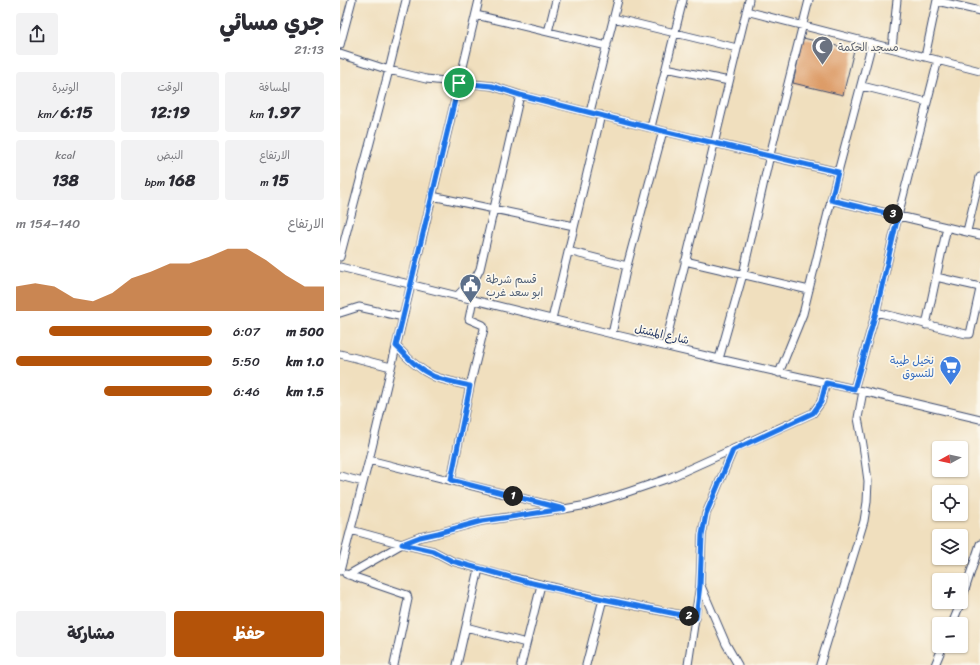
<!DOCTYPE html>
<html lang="ar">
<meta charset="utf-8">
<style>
:root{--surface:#fff;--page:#f2f2f3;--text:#2b2b33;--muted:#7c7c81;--accent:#b45309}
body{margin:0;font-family:Sriracha,"Playpen Sans Arabic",sans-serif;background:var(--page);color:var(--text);direction:rtl;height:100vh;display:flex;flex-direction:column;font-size:15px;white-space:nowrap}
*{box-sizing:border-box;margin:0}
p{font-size:13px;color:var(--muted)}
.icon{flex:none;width:22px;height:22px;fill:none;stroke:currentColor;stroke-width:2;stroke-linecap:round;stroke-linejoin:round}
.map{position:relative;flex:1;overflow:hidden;direction:ltr}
.side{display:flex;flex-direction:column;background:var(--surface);width:340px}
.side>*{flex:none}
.needle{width:26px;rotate:262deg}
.tools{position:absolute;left:592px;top:441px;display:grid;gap:8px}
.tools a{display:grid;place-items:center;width:36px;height:36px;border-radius:4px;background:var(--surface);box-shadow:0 1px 3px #0004;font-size:20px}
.pin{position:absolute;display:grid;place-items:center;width:34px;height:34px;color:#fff;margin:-17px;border:2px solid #fff;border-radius:50%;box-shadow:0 1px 4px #0007}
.km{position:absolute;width:20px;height:20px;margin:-10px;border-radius:50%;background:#222;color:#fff;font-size:11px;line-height:20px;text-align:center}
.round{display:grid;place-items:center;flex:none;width:42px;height:42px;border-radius:4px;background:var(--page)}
.headline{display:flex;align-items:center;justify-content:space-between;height:68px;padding:0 16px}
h1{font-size:22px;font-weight:800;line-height:30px}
.stats{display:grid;grid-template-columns:repeat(3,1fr);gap:6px;height:68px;padding:4px 16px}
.stats div{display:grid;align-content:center;border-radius:4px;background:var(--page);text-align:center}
.stats b{font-size:17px;font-weight:800}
.stats small{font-size:11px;font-weight:400}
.stats p{font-size:11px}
.chart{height:112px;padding:8px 16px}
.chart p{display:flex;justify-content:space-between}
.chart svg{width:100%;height:72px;margin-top:4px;fill:var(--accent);opacity:.7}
.button{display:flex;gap:8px;margin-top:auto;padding:8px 16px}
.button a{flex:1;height:46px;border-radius:4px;background:var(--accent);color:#fff;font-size:16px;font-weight:800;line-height:46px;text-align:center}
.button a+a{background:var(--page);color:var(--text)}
ul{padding:0 16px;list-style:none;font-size:13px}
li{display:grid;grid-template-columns:64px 48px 1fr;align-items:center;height:30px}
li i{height:10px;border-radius:5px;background:var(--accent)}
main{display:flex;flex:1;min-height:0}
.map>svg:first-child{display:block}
.building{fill:#dc9862}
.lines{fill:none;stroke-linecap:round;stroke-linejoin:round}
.minor-casing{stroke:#3b496c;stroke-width:9}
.minor{stroke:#fff;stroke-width:7}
.route-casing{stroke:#fff;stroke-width:8}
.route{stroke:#1a73e8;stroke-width:5}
.labels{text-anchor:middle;stroke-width:3.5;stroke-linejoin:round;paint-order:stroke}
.worship-label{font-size:11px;fill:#5b616d;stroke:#fbf7ec;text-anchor:start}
.service-label{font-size:11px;fill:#4e5e75;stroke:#fbf7ec;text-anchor:start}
.street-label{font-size:11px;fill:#1b2f5e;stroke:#fbf7ec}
.shop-label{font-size:11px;fill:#366cbe;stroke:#fbf7ec;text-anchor:end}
</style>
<main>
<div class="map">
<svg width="640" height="665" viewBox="0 0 640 665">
<rect width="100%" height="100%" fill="#fbf7ec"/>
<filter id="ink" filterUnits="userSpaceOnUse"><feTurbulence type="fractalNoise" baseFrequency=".025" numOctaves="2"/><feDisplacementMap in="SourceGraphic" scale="8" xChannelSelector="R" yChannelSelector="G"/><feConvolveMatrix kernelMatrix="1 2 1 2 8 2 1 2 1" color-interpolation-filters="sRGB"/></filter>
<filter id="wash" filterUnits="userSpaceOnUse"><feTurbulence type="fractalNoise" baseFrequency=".012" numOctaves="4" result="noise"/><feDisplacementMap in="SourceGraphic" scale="16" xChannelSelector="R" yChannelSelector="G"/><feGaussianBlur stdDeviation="0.9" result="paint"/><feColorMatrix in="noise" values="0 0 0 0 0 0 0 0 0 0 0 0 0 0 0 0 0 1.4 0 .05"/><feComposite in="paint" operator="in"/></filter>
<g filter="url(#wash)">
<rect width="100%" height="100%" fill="#f0dfbe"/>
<g id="blocks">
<path class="building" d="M463 38 514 50 503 95 453 83Z"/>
</g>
</g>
<g filter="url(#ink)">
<use href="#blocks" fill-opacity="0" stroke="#3b496c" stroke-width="1"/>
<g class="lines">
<defs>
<path id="minor" d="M597 1 640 11
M406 11 640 71
M136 15 267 46
M273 18 397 48
M208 32 216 0
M0 45 12 0
M552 48 557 0
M0 54 49 70 86 79 152 86 180 95 323 131 498 172
M585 57 597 0
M326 68 389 81
M522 86 587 102
M250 112 278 0
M311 127 343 0
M92 196 234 226
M491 200 640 235
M627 231 640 177
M228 251 287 266
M0 257 49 70 66 0
M345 261 469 290
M0 267 272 334 379 359 514 389 640 419
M596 277 640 287
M117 296 137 275 140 269 180 95
M536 312 626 334H630L640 289
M0 313 19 307 63 317
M212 319 261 115
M586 325 607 227
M272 334 287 266 323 131
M56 346C68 358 78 369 93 376 105 381 118 383 130 386
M325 346 409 0
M0 354 51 367
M379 359 403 274 430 155 469 0
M439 373 463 314 498 172 532 43
M514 389 536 312 558 216 598 60
M29 460 221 508
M0 476 23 482
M111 480 130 386 144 329 143 325 129 319 133 299
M11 530 62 544 93 551 112 561 161 575 263 599 246 665
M0 571 29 460 139 0
M6 574 67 595 68 599 54 665
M8 575 62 544 80 537 98 533 142 521 224 509 247 505 288 492 329 478 473 413 481 402 486 383
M361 586 386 644 398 665
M263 599 356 618
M621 602 640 544
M612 624 621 602
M126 627 186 643
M117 665 139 569
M181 665 201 585
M348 665 360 585 362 535 366 514 393 450
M480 665 524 521 527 502 528 481 523 445 518 418 523 391
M595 665 603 646"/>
</defs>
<use href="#minor" class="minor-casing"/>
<use href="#minor" class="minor"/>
</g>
</g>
<g class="lines" filter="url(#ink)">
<defs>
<path id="route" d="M119 83 152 86 180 95 323 131 498 172 491 200 558 216 536 312 514 389 486 383 481 402 473 413 393 450 366 514 362 535 360 585 356 618 263 599 188 582 112 561 93 551 62 544 80 537 98 533 142 521 224 509 111 480 130 386C118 383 105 381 93 376 78 369 68 358 56 346Z"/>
</defs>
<use href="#route" class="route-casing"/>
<use href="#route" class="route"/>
</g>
<defs>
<symbol id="mosque-pin" viewBox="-11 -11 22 30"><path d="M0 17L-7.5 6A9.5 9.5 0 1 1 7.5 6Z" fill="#6b7280" stroke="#fbf7ec"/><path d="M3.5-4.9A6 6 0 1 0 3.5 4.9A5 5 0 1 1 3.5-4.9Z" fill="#fff"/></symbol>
<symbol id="civic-pin" viewBox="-11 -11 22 30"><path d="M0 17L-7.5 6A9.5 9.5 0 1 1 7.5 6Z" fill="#5c6f8a" stroke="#fbf7ec"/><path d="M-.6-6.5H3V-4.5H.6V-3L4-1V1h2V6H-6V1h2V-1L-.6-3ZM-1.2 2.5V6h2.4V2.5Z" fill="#fff"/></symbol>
<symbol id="supermarket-pin" viewBox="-11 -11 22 30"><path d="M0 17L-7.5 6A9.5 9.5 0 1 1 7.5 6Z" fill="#3f7fe0" stroke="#fbf7ec"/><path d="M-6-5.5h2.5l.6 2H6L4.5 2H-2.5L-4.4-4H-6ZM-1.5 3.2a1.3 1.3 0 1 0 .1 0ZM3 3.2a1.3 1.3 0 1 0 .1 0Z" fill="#fff"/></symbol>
</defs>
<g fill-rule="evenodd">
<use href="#mosque-pin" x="470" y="34" width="25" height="34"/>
<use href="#civic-pin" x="118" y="272" width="25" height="34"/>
<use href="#supermarket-pin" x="598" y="354" width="25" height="34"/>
</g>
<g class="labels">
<g class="worship-label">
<text x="498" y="51">مسجد الحكمة</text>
</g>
<g class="service-label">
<text x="146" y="283">قسم شرطة<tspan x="146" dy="13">ابو سعد غرب</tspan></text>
</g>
<g class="street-label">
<text transform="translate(322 334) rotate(13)" y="4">شارع المشتل</text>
</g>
<g class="shop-label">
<text x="594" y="364">نخيل طيبة<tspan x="594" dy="13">للتسوق</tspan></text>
</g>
</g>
</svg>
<div class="tools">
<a><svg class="needle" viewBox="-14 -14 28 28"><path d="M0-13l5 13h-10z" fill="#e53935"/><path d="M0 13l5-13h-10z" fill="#7c7c81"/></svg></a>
<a><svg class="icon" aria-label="locate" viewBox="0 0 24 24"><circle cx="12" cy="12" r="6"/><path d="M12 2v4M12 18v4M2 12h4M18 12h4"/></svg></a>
<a><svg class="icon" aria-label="layers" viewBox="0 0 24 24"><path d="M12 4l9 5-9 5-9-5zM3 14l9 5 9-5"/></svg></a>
<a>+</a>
<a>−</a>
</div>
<div class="pin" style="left:119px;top:83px;background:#1e9e55"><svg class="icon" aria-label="arrive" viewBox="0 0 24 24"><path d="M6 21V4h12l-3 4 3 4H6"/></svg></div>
<b class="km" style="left:173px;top:496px">1</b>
<b class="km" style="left:349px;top:616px">2</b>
<b class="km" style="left:553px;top:214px">3</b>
</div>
<section class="side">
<div class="headline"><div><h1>جري مسائي</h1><p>21:13</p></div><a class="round"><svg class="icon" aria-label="share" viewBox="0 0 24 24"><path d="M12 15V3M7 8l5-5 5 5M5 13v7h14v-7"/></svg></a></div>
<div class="stats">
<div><p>المسافة</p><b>1.97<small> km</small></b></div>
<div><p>الوقت</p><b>12:19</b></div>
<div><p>الوتيرة</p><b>6:15<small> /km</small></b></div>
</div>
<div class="stats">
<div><p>الارتفاع</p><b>15<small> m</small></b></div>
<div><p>النبض</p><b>168<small> bpm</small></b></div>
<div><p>kcal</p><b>138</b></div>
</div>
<div class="chart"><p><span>الارتفاع</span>140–154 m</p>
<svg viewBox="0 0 160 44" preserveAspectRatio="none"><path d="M0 44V29L10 27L20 29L30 36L40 38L50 33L60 24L70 20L80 15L90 15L100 11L110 6L120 6L130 13L140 22L150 29L160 29V44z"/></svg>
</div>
<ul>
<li><b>500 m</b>6:07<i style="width:83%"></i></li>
<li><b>1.0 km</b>5:50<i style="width:100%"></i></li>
<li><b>1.5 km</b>6:46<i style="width:55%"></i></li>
</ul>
<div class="button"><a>حفظ</a><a>مشاركة</a></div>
</section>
</main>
